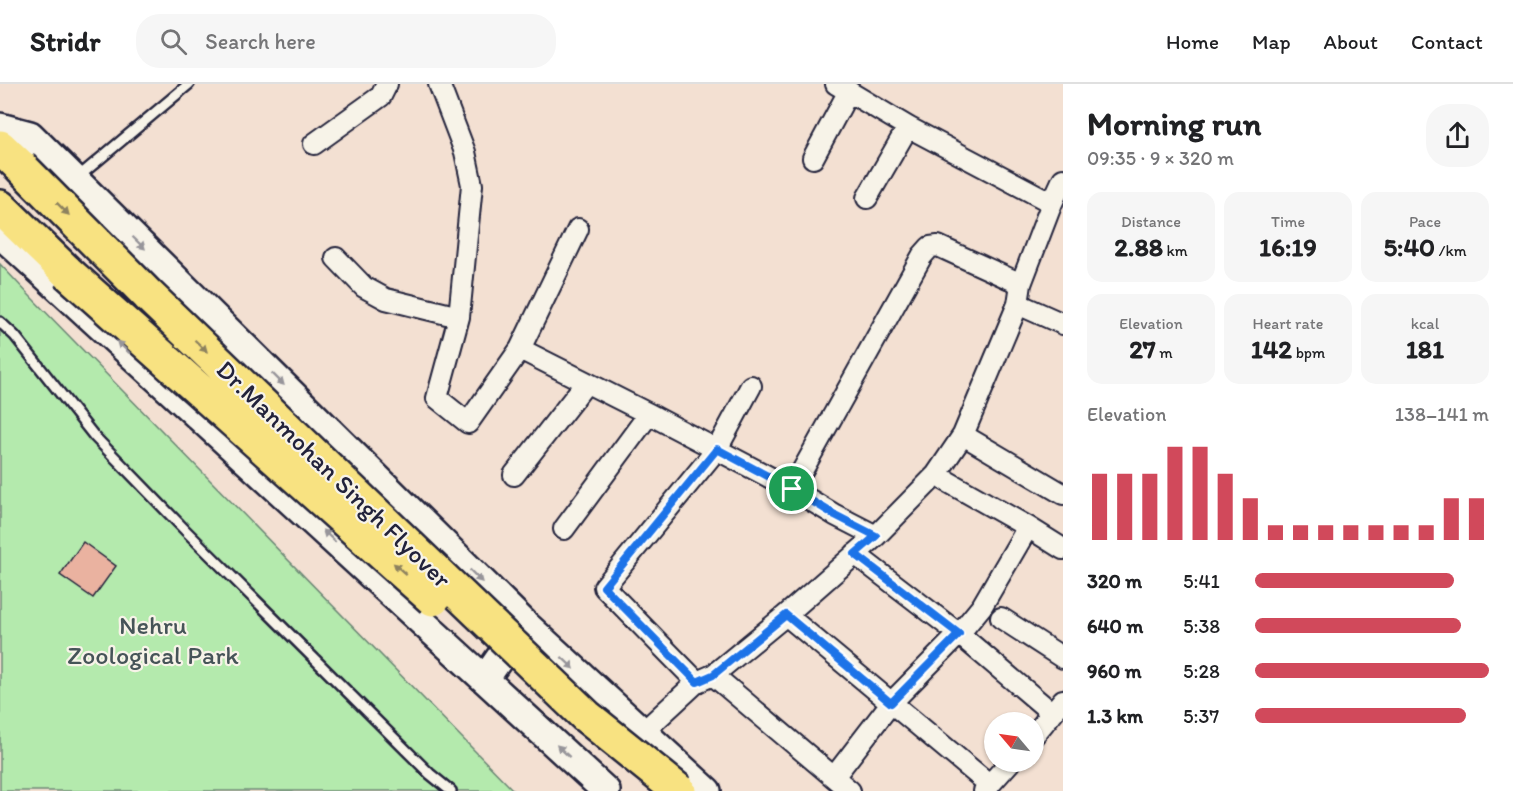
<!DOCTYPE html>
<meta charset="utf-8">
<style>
:root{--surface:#fff;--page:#f6f6f6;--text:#202124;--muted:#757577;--line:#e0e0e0;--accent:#d1495b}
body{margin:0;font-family:Itim,sans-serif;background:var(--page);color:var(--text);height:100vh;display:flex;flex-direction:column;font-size:22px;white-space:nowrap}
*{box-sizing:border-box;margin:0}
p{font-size:20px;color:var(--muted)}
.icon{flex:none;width:33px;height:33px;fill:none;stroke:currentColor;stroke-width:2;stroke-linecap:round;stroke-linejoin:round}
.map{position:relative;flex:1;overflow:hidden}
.drawer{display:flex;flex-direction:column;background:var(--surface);width:450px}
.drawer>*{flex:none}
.needle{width:39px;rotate:299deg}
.fabs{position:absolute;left:984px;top:628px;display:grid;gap:12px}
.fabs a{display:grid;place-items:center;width:60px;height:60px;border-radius:50%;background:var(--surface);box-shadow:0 2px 4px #0004;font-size:30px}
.pin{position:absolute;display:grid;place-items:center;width:51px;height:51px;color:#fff;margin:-26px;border:3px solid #fff;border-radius:50%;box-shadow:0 2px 6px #0007}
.round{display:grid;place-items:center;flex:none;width:63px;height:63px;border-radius:24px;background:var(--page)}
.summary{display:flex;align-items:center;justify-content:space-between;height:102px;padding:0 24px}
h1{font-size:33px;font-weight:700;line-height:45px}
.metrics{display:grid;grid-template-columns:repeat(3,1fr);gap:9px;height:102px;padding:6px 24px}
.metrics div{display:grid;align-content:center;border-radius:15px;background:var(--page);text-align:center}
.metrics b{font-size:26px;font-weight:700}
.metrics small{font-size:16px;font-weight:400}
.metrics p{font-size:16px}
.chart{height:168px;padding:12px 24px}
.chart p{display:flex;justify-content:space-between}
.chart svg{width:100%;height:108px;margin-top:6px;stroke:var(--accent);stroke-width:6}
ul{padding:0 24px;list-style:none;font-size:20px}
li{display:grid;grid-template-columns:96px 72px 1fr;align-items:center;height:45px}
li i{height:15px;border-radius:8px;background:var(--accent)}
header{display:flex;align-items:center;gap:36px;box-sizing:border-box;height:84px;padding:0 30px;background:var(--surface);border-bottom:2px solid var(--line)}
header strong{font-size:28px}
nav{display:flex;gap:33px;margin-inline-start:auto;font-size:21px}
.search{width:420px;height:54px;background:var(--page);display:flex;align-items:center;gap:15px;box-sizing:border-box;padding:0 21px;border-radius:24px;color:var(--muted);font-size:22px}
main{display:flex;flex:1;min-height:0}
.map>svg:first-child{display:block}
.green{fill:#b4eaad;stroke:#6b8674;stroke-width:1.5}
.building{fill:#eab2a0;stroke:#22223b;stroke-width:1.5}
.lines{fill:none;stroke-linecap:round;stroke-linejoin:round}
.lane-casing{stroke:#22223b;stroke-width:14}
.street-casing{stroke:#22223b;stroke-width:24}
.secondary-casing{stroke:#22223b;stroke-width:32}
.highway-casing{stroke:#22223b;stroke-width:38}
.lane{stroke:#f7f3e8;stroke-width:9}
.street{stroke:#f7f3e8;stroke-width:20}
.secondary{stroke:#f7f3e8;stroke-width:27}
.highway{stroke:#f8e281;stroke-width:33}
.highway-bridge-casing{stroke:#22223b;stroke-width:38;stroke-linecap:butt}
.highway-bridge{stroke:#f8e281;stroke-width:33}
.oneway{fill:#8d825e}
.oneway2{fill:#97959a}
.route-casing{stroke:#fff;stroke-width:12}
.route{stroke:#1a73e8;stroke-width:8}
.labels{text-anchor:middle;stroke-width:4.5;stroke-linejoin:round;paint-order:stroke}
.street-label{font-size:26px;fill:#22223b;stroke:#f7f3e8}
.park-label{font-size:26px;fill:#465458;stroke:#f7f3e8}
</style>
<header>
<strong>Stridr</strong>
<div class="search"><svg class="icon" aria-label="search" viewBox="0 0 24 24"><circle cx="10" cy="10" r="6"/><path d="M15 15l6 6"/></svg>Search here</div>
<nav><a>Home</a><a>Map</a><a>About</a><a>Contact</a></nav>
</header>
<main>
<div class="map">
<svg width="1063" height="707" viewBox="0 0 1063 707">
<rect width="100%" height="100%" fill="#f3e0d2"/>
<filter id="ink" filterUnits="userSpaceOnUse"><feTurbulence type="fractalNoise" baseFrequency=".0167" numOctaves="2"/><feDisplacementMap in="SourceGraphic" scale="12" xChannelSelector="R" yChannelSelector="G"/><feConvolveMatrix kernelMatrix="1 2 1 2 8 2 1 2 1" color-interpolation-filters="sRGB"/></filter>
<g filter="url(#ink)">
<path class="green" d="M0 180 30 212 514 707H0Z"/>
<path class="building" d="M83 458 116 482 93 514 60 491Z"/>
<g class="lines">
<defs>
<path id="lane" d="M77 94 189 0
M0 238 15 252 94 352 186 447 430 690 451 707"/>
<path id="street" d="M439 0 465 68 472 101 459 233 437 314 468 339 520 265 578 145
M836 0 908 43 1052 119
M314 60 381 12 387 0
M813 74 849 7
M867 114 908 43
M336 174 364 203 386 215 459 233
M1018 220 1063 240
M520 265 649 330 792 405 835 431 876 452
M963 351 1063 410
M514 391 586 299
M936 391 1028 443 1063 465
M792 405 922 172 930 163 938 162 1021 200
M564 445 649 330
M855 470 959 550 1052 629
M786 531 990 701
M1001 534 1063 574
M713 591 850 707
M697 598 604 503 717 365 751 302
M643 648 697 598 713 591 786 531 876 452 936 391 963 351 1018 220 1021 200 1052 119 1063 95
M1034 651 1063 616
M834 693 891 619 959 550 982 522 1028 443
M984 707 1010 678"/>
<path id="secondary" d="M0 43 30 51 524 539 707 707
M0 150 606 707
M485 595 522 542"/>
<path id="highway" d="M0 63 21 83
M0 123 67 188"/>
</defs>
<use href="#lane" class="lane-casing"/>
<use href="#street" class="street-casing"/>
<use href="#secondary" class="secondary-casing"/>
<use href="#highway" class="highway-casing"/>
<use href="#lane" class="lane"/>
<use href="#street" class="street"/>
<use href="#secondary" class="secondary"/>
<use href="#highway" class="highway"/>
<defs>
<path id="highway-bridge" d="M21 83 148 211 586 632 679 707
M67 188 433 515"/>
</defs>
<use href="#highway-bridge" class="highway-bridge-casing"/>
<use href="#highway-bridge" class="highway-bridge"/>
</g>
<defs><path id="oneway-solid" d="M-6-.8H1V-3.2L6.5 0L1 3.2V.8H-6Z" transform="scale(1.5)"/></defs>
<g class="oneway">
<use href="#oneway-solid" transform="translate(63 125) rotate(45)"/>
<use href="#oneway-solid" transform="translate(201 262) rotate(44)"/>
<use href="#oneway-solid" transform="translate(400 485) rotate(-138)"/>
</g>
<g class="oneway2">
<use href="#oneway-solid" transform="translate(139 159) rotate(44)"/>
<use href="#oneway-solid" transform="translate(123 263) rotate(-137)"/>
<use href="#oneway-solid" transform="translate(278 295) rotate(45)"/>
<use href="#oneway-solid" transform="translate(329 452) rotate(-137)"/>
<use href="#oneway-solid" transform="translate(476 492) rotate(45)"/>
<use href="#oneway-solid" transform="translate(568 579) rotate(43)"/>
<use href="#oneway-solid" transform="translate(563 667) rotate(-137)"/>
</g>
</g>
<g class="lines" filter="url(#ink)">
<defs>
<path id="route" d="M717 365 792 405 835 431 876 452 855 470 959 550 891 619 786 531 713 591 697 598 604 503Z"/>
</defs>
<use href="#route" class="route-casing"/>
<use href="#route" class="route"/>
</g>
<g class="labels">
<g class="street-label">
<text transform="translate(334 390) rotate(44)" y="9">Dr.Manmohan Singh Flyover</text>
</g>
<g class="park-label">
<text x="153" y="550">Nehru<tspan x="153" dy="30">Zoological Park</tspan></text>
</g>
</g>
</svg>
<div class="fabs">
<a><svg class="needle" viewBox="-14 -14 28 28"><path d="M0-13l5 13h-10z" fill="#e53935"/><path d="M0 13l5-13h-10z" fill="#757577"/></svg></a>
</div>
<div class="pin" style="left:792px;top:405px;background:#1e9e55"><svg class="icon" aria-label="arrive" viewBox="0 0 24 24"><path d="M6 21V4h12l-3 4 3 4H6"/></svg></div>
</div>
<section class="drawer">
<div class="summary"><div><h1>Morning run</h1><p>09:35 · 9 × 320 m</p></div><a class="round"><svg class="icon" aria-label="share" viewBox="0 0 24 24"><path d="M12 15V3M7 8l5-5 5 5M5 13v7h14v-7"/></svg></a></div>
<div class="metrics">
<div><p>Distance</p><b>2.88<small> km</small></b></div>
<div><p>Time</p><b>16:19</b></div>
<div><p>Pace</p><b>5:40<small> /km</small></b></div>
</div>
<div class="metrics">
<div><p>Elevation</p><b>27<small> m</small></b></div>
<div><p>Heart rate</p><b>142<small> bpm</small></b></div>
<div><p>kcal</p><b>181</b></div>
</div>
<div class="chart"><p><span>Elevation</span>138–141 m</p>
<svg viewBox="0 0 160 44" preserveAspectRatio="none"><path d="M5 44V17M15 44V17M25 44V17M35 44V6M45 44V6M55 44V17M65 44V27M75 44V38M85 44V38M95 44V38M105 44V38M115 44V38M125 44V38M135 44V38M145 44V27M155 44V27"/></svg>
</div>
<ul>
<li><b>320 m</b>5:41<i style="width:85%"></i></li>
<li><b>640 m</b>5:38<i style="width:88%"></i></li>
<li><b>960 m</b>5:28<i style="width:100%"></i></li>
<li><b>1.3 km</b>5:37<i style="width:90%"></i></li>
</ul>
</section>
</main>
